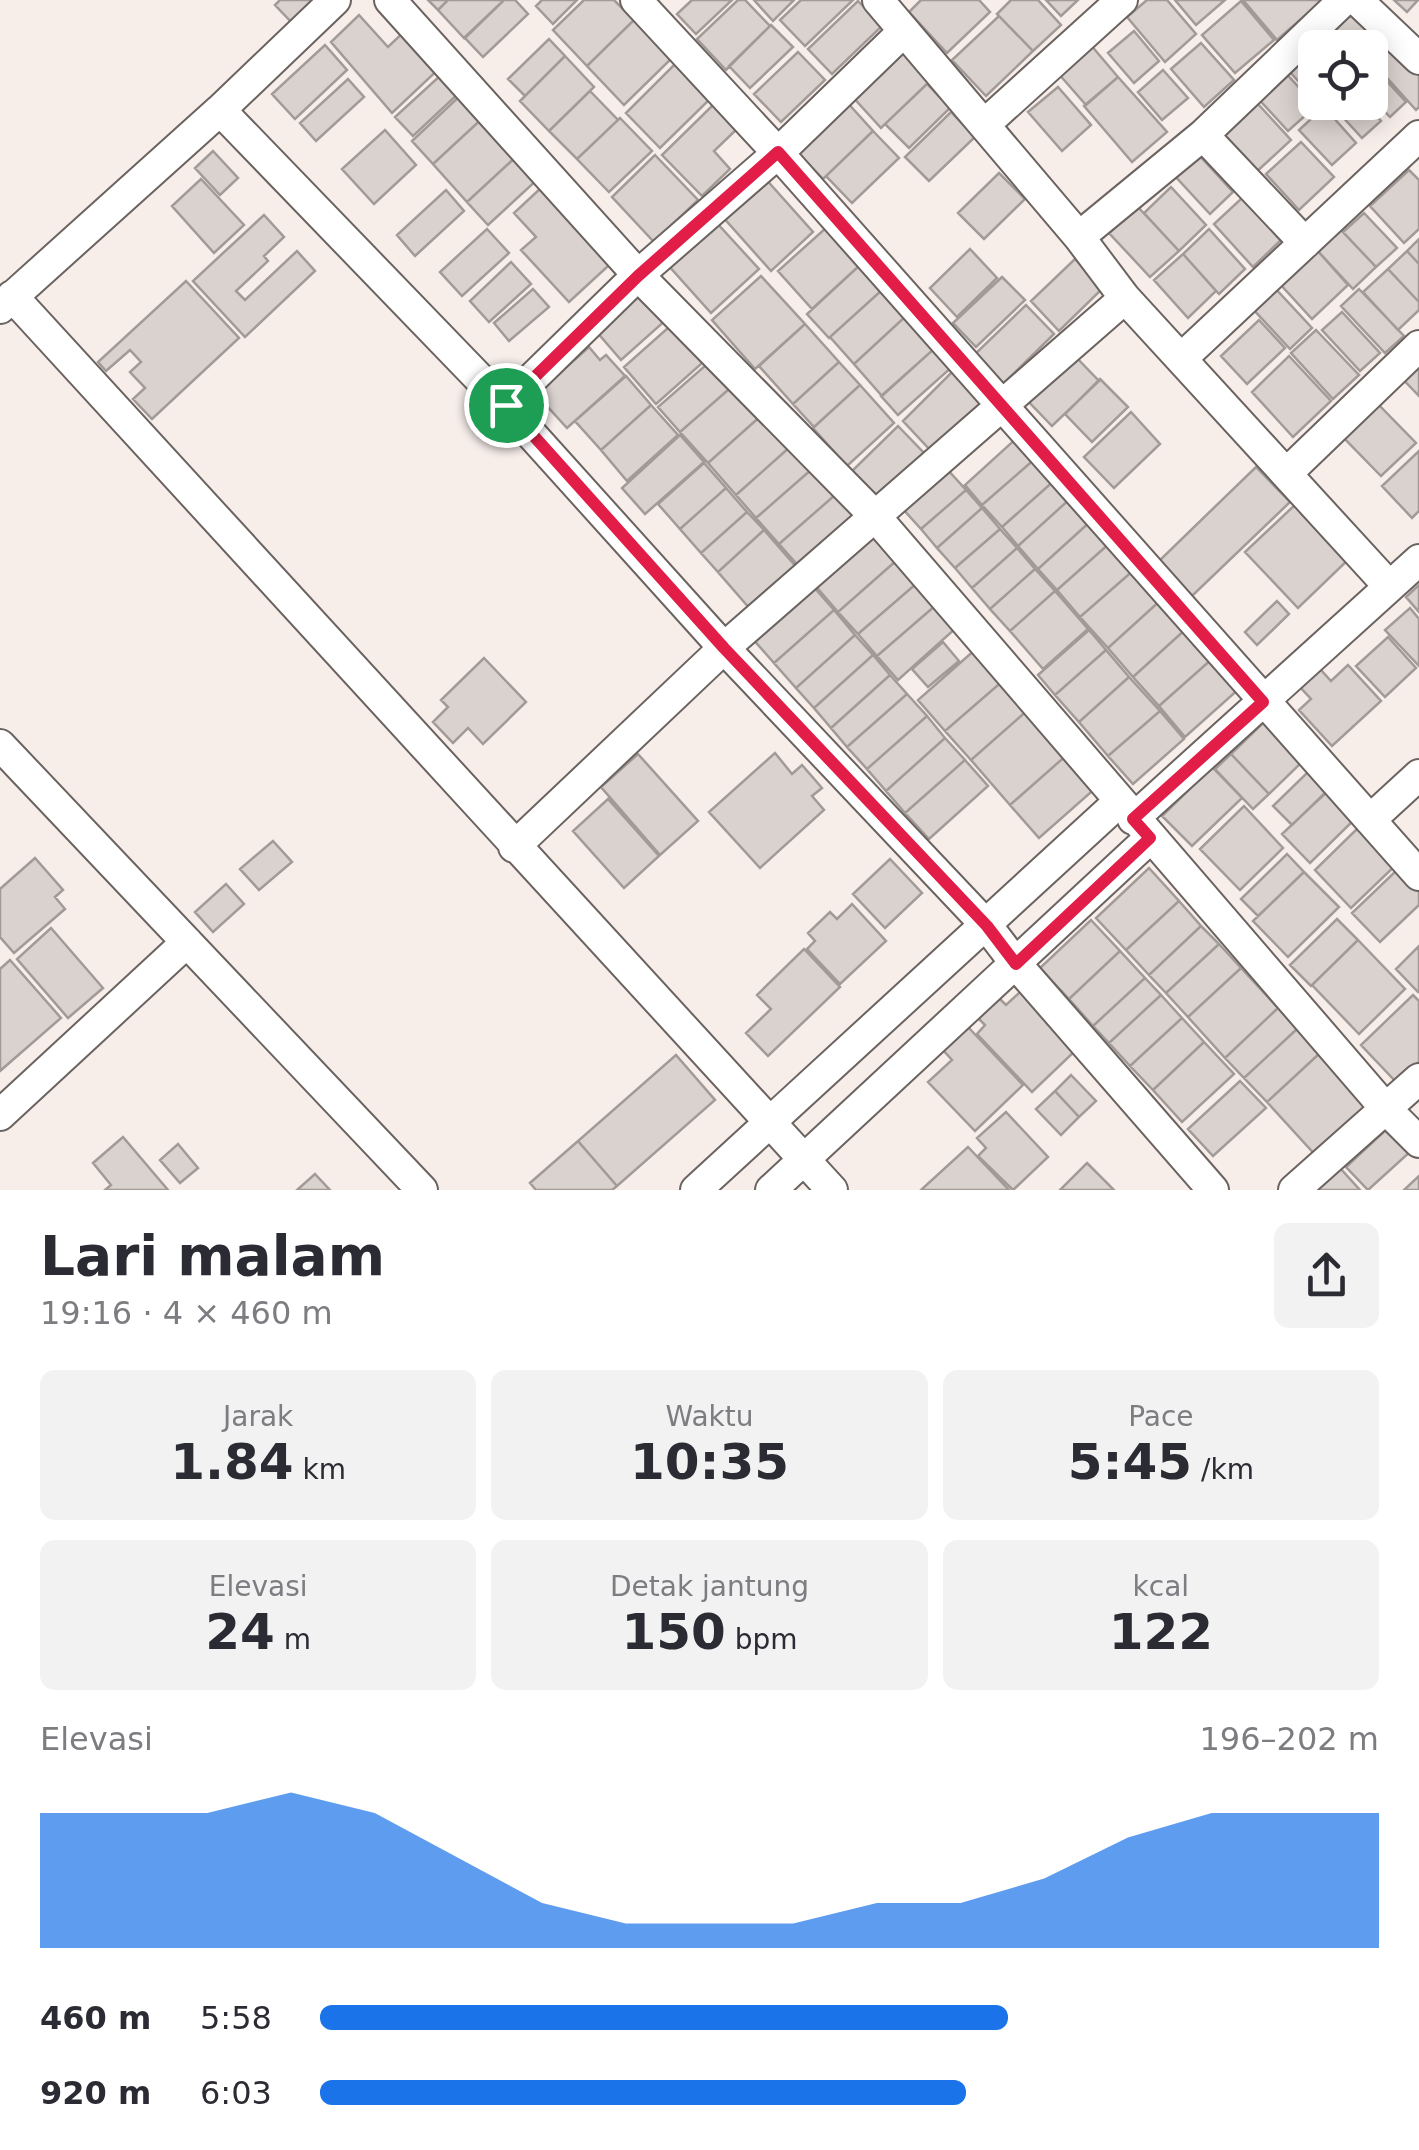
<!DOCTYPE html>
<html lang="id">
<meta charset="utf-8">
<style>
:root{--surface:#fff;--page:#f2f2f3;--text:#2b2b33;--muted:#7c7c81;--accent:#1a73e8}
body{margin:0;font-family:"DejaVu Sans",sans-serif;background:var(--page);color:var(--text);height:100vh;display:flex;flex-direction:column;font-size:38px;white-space:nowrap}
*{box-sizing:border-box;margin:0}
p{font-size:32px;color:var(--muted)}
.icon{flex:none;width:55px;height:55px;fill:none;stroke:currentColor;stroke-width:2;stroke-linecap:round;stroke-linejoin:round}
.map{position:relative;height:1190px;overflow:hidden}
.details{display:flex;flex-direction:column;background:var(--surface);flex:1}
.details>*{flex:none}
.buttons{position:absolute;left:1298px;top:30px;display:grid;gap:20px}
.buttons a{display:grid;place-items:center;width:90px;height:90px;border-radius:15px;background:var(--surface);box-shadow:0 5px 25px #0003;font-size:50px}
.pin{position:absolute;display:grid;place-items:center;width:85px;height:85px;color:#fff;margin:-42px;border:5px solid #fff;border-radius:50%;box-shadow:0 2px 10px #0007}
.round{display:grid;place-items:center;flex:none;width:105px;height:105px;border-radius:15px;background:var(--page)}
.summary{display:flex;align-items:center;justify-content:space-between;height:170px;padding:0 40px}
h1{font-size:55px;font-weight:700;line-height:75px}
.stats{display:grid;grid-template-columns:repeat(3,1fr);gap:15px;height:170px;padding:10px 40px}
.stats div{display:grid;align-content:center;border-radius:15px;background:var(--page);text-align:center}
.stats b{font-size:50px;font-weight:700}
.stats small{font-size:28px;font-weight:400}
.stats p{font-size:28px}
.chart{height:280px;padding:20px 40px}
.chart p{display:flex;justify-content:space-between}
.chart svg{width:100%;height:180px;margin-top:10px;fill:var(--accent);opacity:.7}
ul{padding:0 40px;list-style:none;font-size:32px}
li{display:grid;grid-template-columns:160px 120px 1fr;align-items:center;height:75px}
li i{height:25px;border-radius:12px;background:var(--accent)}
.map>svg:first-child{display:block}
.building{fill:#dad2ce;stroke:#a29a96;stroke-width:2.5}
.lines{fill:none;stroke-linecap:round;stroke-linejoin:round}
.street-casing{stroke:#6b6360;stroke-width:34}
.street{stroke:#fff;stroke-width:30}
.route-casing{stroke:#fff;stroke-width:20}
.route{stroke:#e11d48;stroke-width:12}
</style>
<div class="map">
<svg width="1419" height="1190" viewBox="0 0 1419 1190">
<rect width="100%" height="100%" fill="#f7eeea"/>
<path class="building" d="M280 0H325L296 27 275 5Z
M428 0H448L438 10Z
M448 0H504L464 38 438 10Z
M504 0H515L528 14 483 57 465 38Z
M542 0H577L553 24 536 6Z
M584 0H614L634 20 587 66 553 30Z
M692 0H732L696 34 677 14Z
M738 0H745L770 26 726 70 697 39Z
M754 0H794L773 21Z
M801 0H853L805 46 780 20Z
M921 0H979L990 12 947 53 909 12Z
M1011 0H1038L1061 25 1033 51 997 14Z
M1046 0H1078L1061 16Z
M1147 0H1167L1196 34 1165 62 1127 17Z
M1175 0H1225L1196 25Z
M1243 0H1323L1277 40Z
M1394 0H1418L1407 12Z
M858 1 882 26 832 74 808 49Z
M1241 1 1274 40 1235 73 1202 35Z
M1358 8 1383 35 1369 48H1353L1335 29Z
M359 15 388 47 409 27 443 65 392 113 331 42Z
M999 16 1033 51 986 96 952 60Z
M636 18 673 57 624 105 587 66Z
M771 25 793 47 750 88 729 66Z
M1335 29 1353 48H1315Z
M1134 31 1159 61 1134 83 1108 53Z
M1394 37 1419 64V107L1416 110 1370 59Z
M549 39 565 56 525 96 508 79Z
M1201 43 1234 80 1204 107 1171 69Z
M1090 44 1118 77 1086 105 1057 72Z
M325 45 347 70 295 119 272 94Z
M1315 48V99L1288 70Z
M899 49 930 81 881 128 851 95Z
M798 52 825 80 781 122 754 94Z
M565 56 594 87 549 131 520 101Z
M676 63 710 99 660 148 626 113Z
M1371 64 1406 102 1390 117 1370 96Z
M1281 68 1316 106 1288 131 1254 94Z
M1163 70 1188 98 1162 120 1138 92Z
M442 74 459 93 413 136 395 117Z
M1118 77 1167 132 1132 162 1084 106Z
M348 79 364 97 316 141 300 123Z
M927 84 950 108 909 148 885 124Z
M1058 87 1091 125 1062 151 1028 112Z
M465 91 486 115 433 164 412 141Z
M590 91 618 120 577 159 549 131Z
M846 101 873 131 823 179 795 150Z
M1329 102H1365L1381 121 1362 138Z
M714 104 738 128 714 151 730 169 702 196 662 155Z
M1258 104 1291 140 1253 175 1220 140Z
M1324 107 1356 143 1332 165 1299 130Z
M951 112 975 137 929 181 905 157Z
M486 115 521 152 467 202 433 164Z
M620 118 652 151 609 192 577 159Z
M385 130 416 165 374 204 342 169Z
M873 131 899 158 852 203 826 176Z
M1301 142 1334 177 1299 210 1266 174Z
M213 151 238 178 220 195 195 168Z
M1197 153 1233 192 1210 214 1174 175Z
M518 155 539 178 488 225 467 202Z
M655 155 698 200 654 242 612 197Z
M1409 170 1419 180V229L1404 243 1370 206Z
M999 173 1025 199 984 239 958 213Z
M764 177 813 232 771 271 722 216Z
M201 179 244 225 214 253 172 206Z
M542 187 620 255 569 302 521 250 536 237 514 213Z
M1171 187 1206 225 1179 251 1144 213Z
M446 190 464 211 415 256 397 235Z
M1242 198 1281 240 1253 267 1214 224Z
M1137 206 1179 251 1150 277 1109 233Z
M1364 213 1397 248 1376 267 1343 232Z
M264 215 284 237 264 256 268 261 236 291 245 300 297 251 315 271 245 337 193 281Z
M716 222 759 269 711 313 668 265Z
M827 227 860 265 812 309 778 271Z
M1339 228 1376 267 1353 289 1316 249Z
M487 229 509 253 462 296 440 272Z
M1209 229 1245 269 1219 294 1183 254Z
M1419 239V264L1407 251Z
M970 249 997 278 957 317 930 288Z
M1316 249 1348 285 1312 319 1280 284Z
M1407 251 1419 264V302L1388 269Z
M1183 254 1216 291 1188 318 1154 280Z
M1075 259 1103 288 1059 331 1031 301Z
M511 262 531 284 489 322 470 301Z
M860 265 882 290 829 338 807 314Z
M1388 269 1419 302V310L1398 330 1363 292Z
M761 276 805 324 755 369 712 320Z
M1002 277 1025 300 976 347 953 323Z
M186 281 239 338 152 419 133 399 145 388 130 372 141 362 130 350 106 371 98 362Z
M1274 287 1312 328 1290 349 1252 308Z
M533 289 549 307 509 341 494 323Z
M1359 289 1404 336 1385 353 1341 306Z
M641 290 667 319 621 360 596 331Z
M882 290 906 316 854 364 830 337Z
M1026 305 1054 334 1001 386 973 356Z
M1342 312 1380 353 1360 371 1322 330Z
M906 316 935 348 882 396 854 364Z
M678 319 710 356 656 404 624 367Z
M1259 320 1285 348 1247 384 1221 356Z
M805 324 839 362 793 404 759 366Z
M1316 330 1359 375 1333 399 1291 353Z
M589 347 600 360 606 355 625 376 567 428 536 394Z
M935 348 952 367 898 415 881 396Z
M1419 353V396L1397 373Z
M1073 354 1099 381 1052 426 1026 399Z
M1289 356 1331 401 1293 437 1252 392Z
M714 358 736 383 680 432 658 407Z
M839 362 860 385 814 427 793 404Z
M955 369 986 400 932 452 903 421Z
M626 376 651 405 601 450 575 421Z
M1100 379 1128 407 1092 442 1065 414Z
M736 383 763 414 708 463 680 432Z
M860 385 894 423 847 466 813 428Z
M1375 401 1416 443 1381 476 1340 434Z
M651 405 678 435 627 481 601 450Z
M1131 412 1160 444 1114 488 1084 457Z
M763 414 791 446 736 495 708 463Z
M898 426 924 453 876 500 850 473Z
M680 435 704 462 645 514 622 488Z
M1019 436 1037 457 982 505 965 485Z
M791 446 812 469 756 518 736 495Z
M1419 451V511L1412 518 1382 486Z
M1037 457 1056 479 1002 527 982 505Z
M704 463 726 488 680 529 658 504Z
M1256 467 1290 502 1192 596 1159 561Z
M812 469 835 495 779 544 756 518Z
M947 469 966 490 921 529 902 508Z
M1056 479 1072 497 1018 546 1002 527Z
M726 488 747 512 701 553 680 529Z
M966 490 982 508 937 548 921 529Z
M835 495 858 522 803 571 779 544Z
M1072 497 1092 520 1038 569 1018 546Z
M1298 502 1351 557 1298 608 1245 552Z
M982 508 1000 529 955 568 937 548Z
M747 512 764 530 718 572 701 553Z
M1092 520 1111 542 1057 590 1038 569Z
M1000 529 1017 548 972 588 955 568Z
M764 530 798 569 751 610 718 572Z
M871 531 897 560 838 612 813 583Z
M1111 542 1135 569 1080 617 1057 590Z
M1017 548 1035 569 990 609 972 588Z
M897 560 917 583 858 634 838 612Z
M1035 569 1055 591 1010 631 990 609Z
M1135 569 1162 599 1108 648 1080 617Z
M917 583 936 605 877 656 858 634Z
M811 584 834 610 774 663 751 637Z
M1419 585V612L1406 597Z
M1055 591 1088 629 1043 669 1010 631Z
M1162 599 1187 628 1133 677 1108 648Z
M1277 601 1289 614 1257 645 1245 632Z
M936 605 956 628 898 680 877 656Z
M1410 608 1419 619V666L1385 630Z
M834 610 855 635 796 688 774 663Z
M1187 628 1213 658 1159 706 1133 677Z
M1089 630 1106 650 1055 695 1038 675Z
M855 635 873 655 814 708 796 688Z
M1388 637 1416 668 1385 697 1356 666Z
M943 642 959 661 928 687 912 669Z
M977 648 1005 679 945 731 918 700Z
M1106 650 1129 677 1079 722 1055 695Z
M873 655 890 675 831 728 814 708Z
M484 658 526 702 483 744 468 728 453 743 433 722 448 707 441 700Z
M1213 658 1240 688 1185 737 1159 706Z
M1348 665 1381 701 1332 746 1299 710 1311 699 1300 687 1320 669 1331 681Z
M890 675 907 694 847 747 831 728Z
M1129 677 1160 711 1108 756 1079 722Z
M1005 679 1030 708 971 760 945 731Z
M907 694 927 716 867 769 847 747Z
M1030 708 1069 753 1010 805 971 760Z
M1160 711 1184 739 1133 784 1108 756Z
M927 716 945 738 886 791 867 769Z
M1265 721 1303 761 1269 794 1231 754Z
M945 738 965 760 905 813 886 791Z
M775 753 792 774 802 765 822 788 812 796 824 810 760 868 709 812Z
M1069 753 1098 786 1039 838 1010 805Z
M638 754 698 821 660 855 601 787Z
M1231 754 1269 794 1253 809 1215 769Z
M965 760 988 786 929 839 905 813Z
M1212 767 1242 798 1192 846 1162 816Z
M1309 771 1327 791 1292 825 1273 806Z
M1330 789 1357 817 1310 863 1282 834Z
M608 799 659 856 624 888 573 831Z
M1244 806 1283 848 1240 890 1200 849Z
M1362 824 1399 862 1351 908 1315 870Z
M273 841 292 862 259 890 240 869Z
M1287 854 1304 872 1258 916 1241 899Z
M35 858 63 890 55 897 65 909 14 953 0 937V889Z
M890 859 922 893 885 928 853 894Z
M1149 868 1179 901 1126 950 1096 918Z
M1398 869 1419 892V905L1380 942 1352 913Z
M1304 872 1339 907 1288 957 1253 921Z
M226 884 244 904 213 932 195 912Z
M1179 901 1201 926 1149 975 1126 950Z
M852 904 886 941 840 984 807 949 815 941 808 933 830 912 837 919Z
M1337 919 1358 940 1311 986 1290 965Z
M1091 920 1120 951 1069 999 1040 968Z
M1201 926 1219 944 1166 993 1149 975Z
M51 928 103 988 68 1018 17 959Z
M1358 940 1405 989 1359 1034 1312 985Z
M1219 944 1241 968 1188 1017 1166 993Z
M1419 946V991L1418 992 1396 969Z
M804 949 840 987 768 1056 746 1033 771 1009 757 995Z
M1120 951 1145 978 1093 1026 1069 999Z
M10 960 61 1018 0 1071V969Z
M1241 968 1278 1008 1225 1058 1188 1017Z
M1145 978 1161 995 1109 1043 1093 1026Z
M1020 992 1075 1051 1032 1092 977 1034 985 1025 977 1017 998 997 1006 1005Z
M1161 995 1182 1018 1130 1066 1109 1043Z
M1413 995 1419 1001V1062L1397 1083 1361 1045Z
M1278 1008 1297 1029 1244 1078 1225 1058Z
M1182 1018 1204 1042 1153 1090 1130 1066Z
M968 1027 1023 1085 975 1131 928 1082 952 1060 943 1050Z
M1297 1029 1320 1053 1267 1102 1244 1078Z
M1204 1042 1234 1074 1182 1122 1153 1090Z
M1320 1053 1372 1110 1319 1159 1267 1102Z
M676 1055 715 1100 617 1186 578 1141Z
M1071 1075 1096 1101 1079 1117 1055 1091Z
M1240 1081 1266 1108 1213 1156 1188 1129Z
M1055 1091 1079 1117 1061 1135 1036 1109Z
M1006 1112 1048 1157 1013 1190 978 1156 986 1148 977 1138Z
M1389 1127 1411 1151 1368 1190 1346 1167Z
M123 1137 168 1190H105L111 1185 93 1163Z
M578 1141 617 1186 612 1190H536L530 1183Z
M178 1144 198 1168 180 1183 160 1160Z
M968 1147 1009 1190H921Z
M1087 1163 1114 1190H1060Z
M1340 1168 1360 1190H1317Z
M315 1174 330 1190H297Z
M1419 1176V1190H1404Z"/>
<g class="lines">
<defs>
<path id="street" d="M390 0 638 275 874 515 1386 1109 1419 1142
M636 0 778 153 1419 875
M878 0 1079 237 1125 298 1388 585
M1357 0 1419 59
M220 110 505 405 724 648 987 926 1016 964 1213 1190
M985 124 1122 0
M1203 135 1305 243
M1079 237 1203 135 1344 0
M12 296 832 1190
M0 308 220 110 335 0
M1182 358 1419 136
M505 405 638 275 778 153 904 31
M1287 473 1419 346
M0 745 422 1190
M1133 819 1419 560
M1370 820 1419 775
M514 847 724 648 1125 298
M0 1115 187 942
M696 1190 1120 801
M771 1190 1150 838
M1294 1190 1419 1079"/>
</defs>
<use href="#street" class="street-casing"/>
<use href="#street" class="street"/>
</g>
<g class="lines">
<defs>
<path id="route" d="M778 152 1263 702 1133 819 1150 838 1016 964 987 926 724 648 506 405 638 276Z"/>
</defs>
<use href="#route" class="route-casing"/>
<use href="#route" class="route"/>
</g>
</svg>
<div class="buttons">
<a><svg class="icon" aria-label="locate" viewBox="0 0 24 24"><circle cx="12" cy="12" r="6"/><path d="M12 2v4M12 18v4M2 12h4M18 12h4"/></svg></a>
</div>
<div class="pin" style="left:506px;top:405px;background:#1e9e55"><svg class="icon" aria-label="arrive" viewBox="0 0 24 24"><path d="M6 21V4h12l-3 4 3 4H6"/></svg></div>
</div>
<section class="details">
<div class="summary"><div><h1>Lari malam</h1><p>19:16 · 4 × 460 m</p></div><a class="round"><svg class="icon" aria-label="share" viewBox="0 0 24 24"><path d="M12 15V3M7 8l5-5 5 5M5 13v7h14v-7"/></svg></a></div>
<div class="stats">
<div><p>Jarak</p><b>1.84<small> km</small></b></div>
<div><p>Waktu</p><b>10:35</b></div>
<div><p>Pace</p><b>5:45<small> /km</small></b></div>
</div>
<div class="stats">
<div><p>Elevasi</p><b>24<small> m</small></b></div>
<div><p>Detak jantung</p><b>150<small> bpm</small></b></div>
<div><p>kcal</p><b>122</b></div>
</div>
<div class="chart"><p><span>Elevasi</span>196–202 m</p>
<svg viewBox="0 0 160 44" preserveAspectRatio="none"><path d="M0 44V11L10 11L20 11L30 6L40 11L50 22L60 33L70 38L80 38L90 38L100 33L110 33L120 27L130 17L140 11L150 11L160 11V44z"/></svg>
</div>
<ul>
<li><b>460 m</b>5:58<i style="width:65%"></i></li>
<li><b>920 m</b>6:03<i style="width:61%"></i></li>
</ul>
</section>
